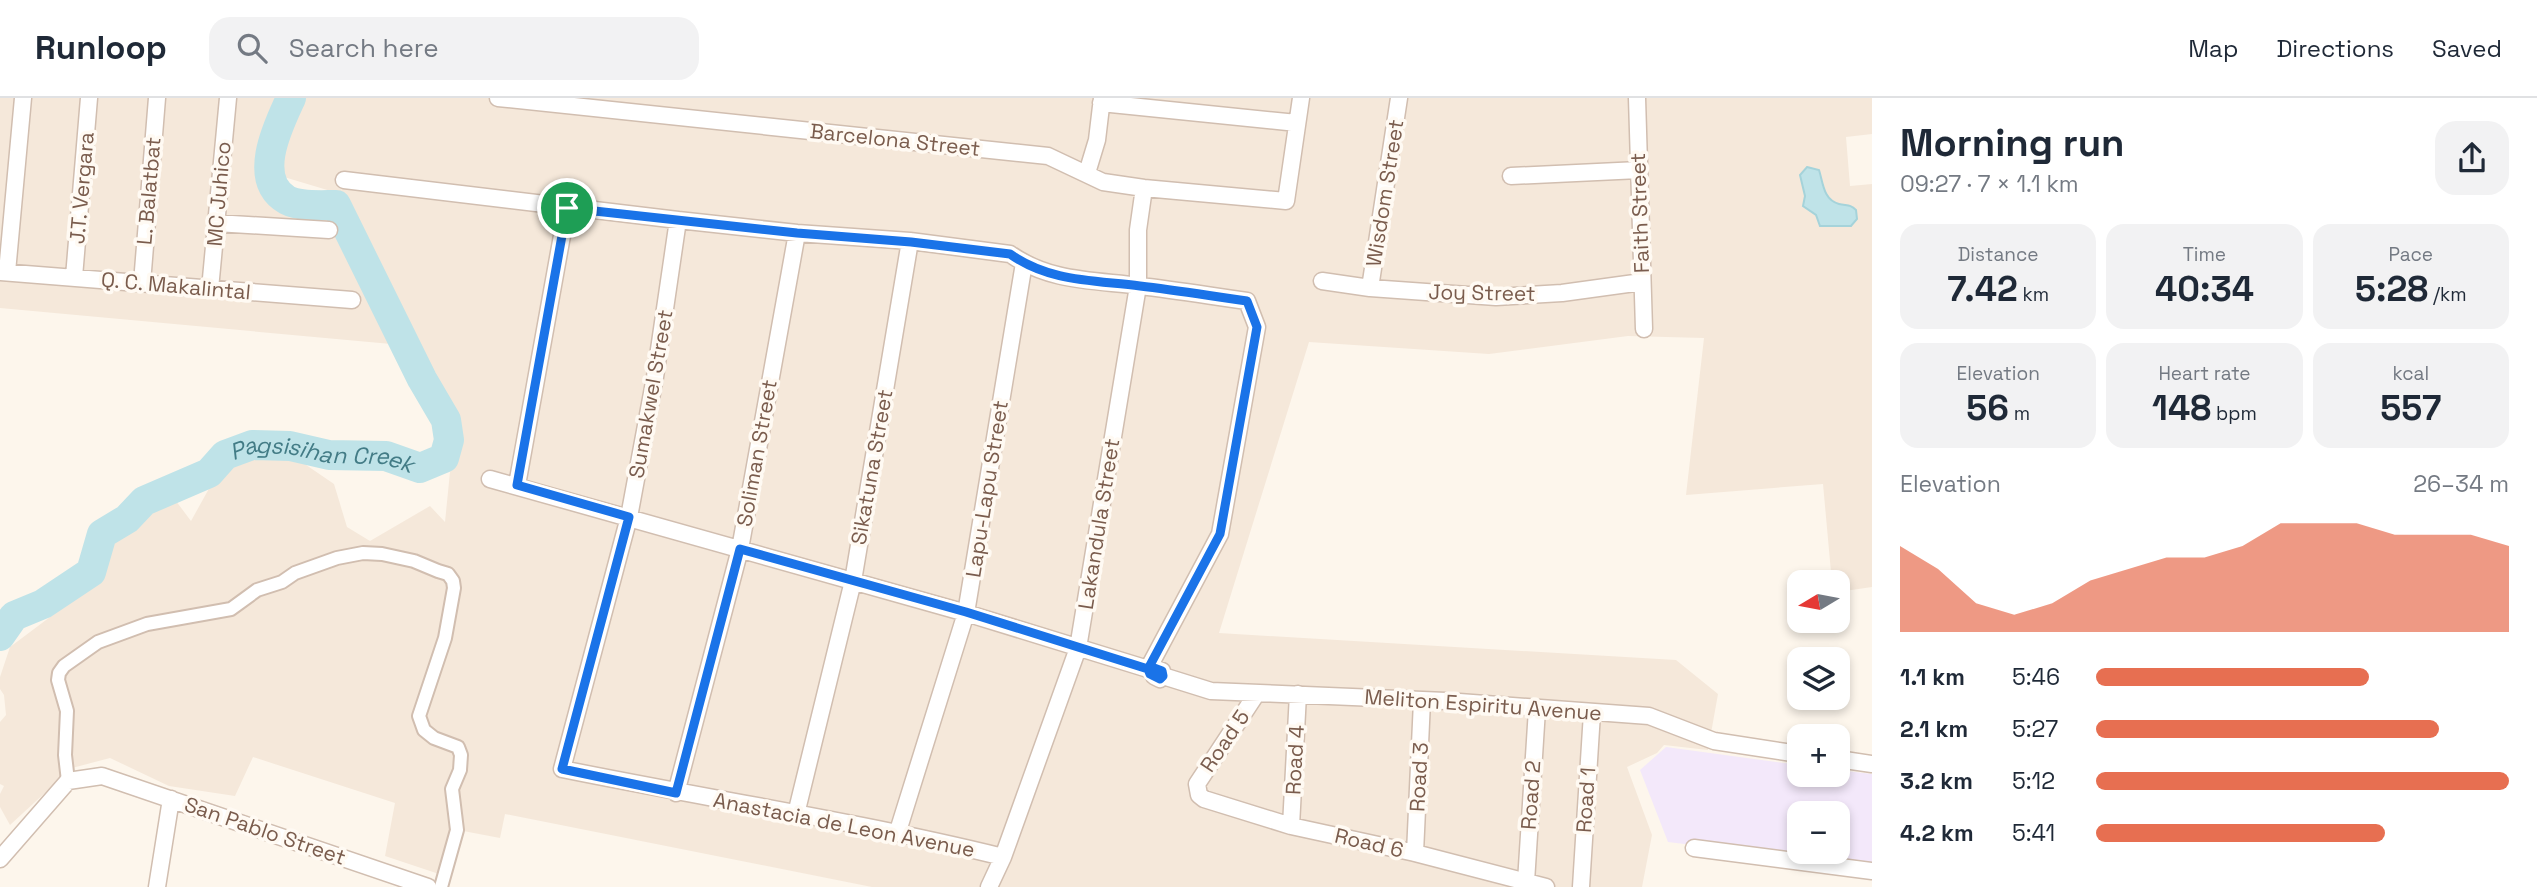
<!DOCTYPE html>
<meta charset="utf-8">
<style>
:root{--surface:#fff;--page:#f2f2f3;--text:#1f2937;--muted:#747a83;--line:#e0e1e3;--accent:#e76f51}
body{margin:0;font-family:"Space Grotesk",sans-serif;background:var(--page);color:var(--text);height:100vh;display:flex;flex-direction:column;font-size:26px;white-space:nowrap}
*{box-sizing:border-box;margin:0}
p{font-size:23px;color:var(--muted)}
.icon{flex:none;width:38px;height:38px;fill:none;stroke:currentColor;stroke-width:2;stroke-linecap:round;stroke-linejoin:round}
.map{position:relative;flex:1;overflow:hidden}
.sheet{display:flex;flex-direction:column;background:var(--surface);width:665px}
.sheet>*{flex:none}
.needle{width:46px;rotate:260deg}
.controls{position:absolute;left:1787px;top:472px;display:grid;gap:14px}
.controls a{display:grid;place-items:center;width:63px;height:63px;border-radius:14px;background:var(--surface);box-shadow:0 4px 10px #0003;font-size:35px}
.pin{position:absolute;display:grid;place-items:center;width:60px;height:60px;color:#fff;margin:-30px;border:4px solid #fff;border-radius:50%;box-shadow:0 2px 7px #0007}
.round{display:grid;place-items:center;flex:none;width:74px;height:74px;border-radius:21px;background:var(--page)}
.head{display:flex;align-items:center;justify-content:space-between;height:119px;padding:0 28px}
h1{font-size:38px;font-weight:700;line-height:52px}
.metrics{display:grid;grid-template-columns:repeat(3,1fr);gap:10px;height:119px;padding:7px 28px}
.metrics div{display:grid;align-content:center;border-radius:18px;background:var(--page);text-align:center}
.metrics b{font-size:35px;font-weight:700}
.metrics small{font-size:19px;font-weight:400}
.metrics p{font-size:19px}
.chart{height:196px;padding:14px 28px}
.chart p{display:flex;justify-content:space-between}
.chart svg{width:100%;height:126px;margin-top:7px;fill:var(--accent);opacity:.7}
ul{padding:0 28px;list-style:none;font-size:23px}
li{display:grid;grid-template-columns:112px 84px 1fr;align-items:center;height:52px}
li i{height:18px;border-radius:9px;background:var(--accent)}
header{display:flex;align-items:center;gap:42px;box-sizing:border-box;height:98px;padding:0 35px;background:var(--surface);border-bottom:2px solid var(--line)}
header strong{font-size:33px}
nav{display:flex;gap:38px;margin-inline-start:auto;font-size:24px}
.search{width:490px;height:63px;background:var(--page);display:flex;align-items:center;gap:18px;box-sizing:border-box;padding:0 24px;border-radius:21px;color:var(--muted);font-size:26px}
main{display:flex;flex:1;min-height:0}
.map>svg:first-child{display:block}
.residential{fill:#f5e8da}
.education{fill:#f3e8fa;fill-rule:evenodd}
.water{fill:#bfe3e8;stroke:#a5d3da;stroke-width:2}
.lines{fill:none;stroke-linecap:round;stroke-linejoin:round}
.river{stroke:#bfe3e8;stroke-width:30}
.pedestrian-casing{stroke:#d1beb0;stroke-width:16}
.minor-casing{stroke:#d1beb0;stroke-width:19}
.pedestrian{stroke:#fff;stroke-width:12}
.minor{stroke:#fff;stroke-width:16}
.route-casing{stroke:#fff;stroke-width:14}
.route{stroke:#1a73e8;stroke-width:9}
.labels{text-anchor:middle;stroke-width:7;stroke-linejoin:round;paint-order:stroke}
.street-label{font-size:21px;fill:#7a5c4d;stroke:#fffaf3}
.water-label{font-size:23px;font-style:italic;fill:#437c86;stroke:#fffaf3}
</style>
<header>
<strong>Runloop</strong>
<div class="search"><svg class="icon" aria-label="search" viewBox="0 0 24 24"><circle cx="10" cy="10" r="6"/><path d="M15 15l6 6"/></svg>Search here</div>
<nav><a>Map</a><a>Directions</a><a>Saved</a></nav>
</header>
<main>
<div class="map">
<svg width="1872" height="789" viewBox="0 0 1872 789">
<rect width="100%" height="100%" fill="#fdf6ec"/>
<path class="residential" d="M0 0H282L266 27 265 51 270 86 285 114 335 117 391 246 0 210Z
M302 0H1872V36L1846 39 1850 88 1872 86V489L1838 494V485H1832L1823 386 1686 397 1704 240 1628 238 1489 256 1309 244 1219 535 1676 562 1718 596 1708 652 1664 647 1657 655 1627 669 1652 737 1642 789H872L505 716 500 740 458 732 445 778 385 758 395 705 253 659 235 698 169 688 110 660 72 670 10 727 0 709V696L4 688 0 686V624L6 617 4 597 0 591V579L10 549 102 480 113 446 138 415 173 399 191 423 221 369 250 354 293 358 334 386 347 429 370 443 430 408 445 424 450 374 458 347 453 317 403 223 344 97 284 79 281 59 295 14Z"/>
<path class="education" d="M1666 649 1799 667V677H1838V672L1872 676V769L1668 744 1640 672ZM1799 716H1838V754H1799Z"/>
<path class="water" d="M1807 69 1819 72C1823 84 1823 102 1839 106 1847 108 1850 106 1856 112L1857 121 1851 128H1820L1816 117 1803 108 1805 98 1800 77Z"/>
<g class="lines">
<path class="river" id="s1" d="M0 538 14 518 43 506 91 474 102 436 127 421 144 403 209 375 225 357 252 347 290 348 329 357 386 358 420 370 444 360 449 342 446 322 422 281 336 107C322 107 300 109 287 102 251 81 279 26 291 0"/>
<defs>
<path id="pedestrian" d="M68 683 65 657 67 613 58 582 59 575 64 568 98 544 147 526 231 511 257 492 282 484 295 475 337 460 363 455 382 456 414 463 438 473 448 476 453 483 454 490 445 540 419 618 424 632 434 640 458 649 461 657 460 672 452 691 457 732 441 789"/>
<path id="minor" d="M498 0 1048 58 1103 84 1144 90 1286 103 1301 0
M1637 0 1644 231
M1101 5 1297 25
M1087 75 1097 42 1102 0
M1511 78 1639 72
M344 82 678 122 797 135 910 143 1010 156C1050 184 1093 182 1140 188 1175 192 1211 198 1247 203L1257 229 1220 436 1148 571
M678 122 655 279 629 419 562 671C709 701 857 723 1003 759
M216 125 329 132
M0 174 352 202
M7 174 23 0
M74 179 89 0
M1322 183 1370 190 1496 199 1562 195 1642 184
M142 185 157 0
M1370 190 1399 0
M210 191 228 0
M490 381 966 515 1148 571 1154 570 1162 573 1163 578
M517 387 567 110
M1154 578 1160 581 1163 578 1211 593 1446 603 1649 618 1714 643 1799 656
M1257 595 1197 686 1199 697 1204 701 1291 728 1415 755 1546 789
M1838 661 1872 666
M676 695 740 451 797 135
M796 716 853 483 910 143
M1291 728 1298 596
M898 733 966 515 1024 165
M1694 750 1872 773
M1415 755 1422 603
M0 761 68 683 102 678 428 789
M1526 784 1537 611
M157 789 171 701
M989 789 1003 759 1078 550 1138 188V132L1144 90
M1581 789 1592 615"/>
</defs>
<use href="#pedestrian" class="pedestrian-casing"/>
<use href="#minor" class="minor-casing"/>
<use href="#pedestrian" class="pedestrian"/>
<use href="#minor" class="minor"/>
</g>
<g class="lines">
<defs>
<path id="route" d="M567 110 517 387 629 419 562 671 676 695 740 451 966 514 1148 571 1150 576 1160 581 1163 578 1162 573 1154 570 1148 571 1220 436 1257 229 1247 203C1211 198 1175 192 1140 188 1093 182 1050 184 1010 156L911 144 797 135 567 110"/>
</defs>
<use href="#route" class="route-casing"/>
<use href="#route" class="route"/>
</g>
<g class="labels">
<g class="street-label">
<text transform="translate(895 42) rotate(6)" y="7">Barcelona Street</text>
<text transform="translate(82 90) rotate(-85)" y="7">J.T. Vergara</text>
<text transform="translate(149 93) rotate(-85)" y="7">L. Balatbat</text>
<text transform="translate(1385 95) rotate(-81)" y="7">Wisdom Street</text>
<text transform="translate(219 96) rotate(-85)" y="7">MC Juhico</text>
<text transform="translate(1640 115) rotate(-92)" y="7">Faith Street</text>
<text transform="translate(176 188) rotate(5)" y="7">Q. C. Makalintal</text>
<text transform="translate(1482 195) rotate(1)" y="7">Joy Street</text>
<text transform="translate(651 296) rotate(-80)" y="7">Sumakwel Street</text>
<text transform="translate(757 355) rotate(-80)" y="7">Soliman Street</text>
<text transform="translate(872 369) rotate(-80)" y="7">Sikatuna Street</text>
<text transform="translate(987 391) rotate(-81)" y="7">Lapu-Lapu Street</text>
<text transform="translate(1099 426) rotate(-81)" y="7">Lakandula Street</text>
<text transform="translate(1483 607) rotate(4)" y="7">Meliton Espiritu Avenue</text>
<text transform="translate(1225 643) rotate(-56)" y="7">Road 5</text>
<text transform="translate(1295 662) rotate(-87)" y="7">Road 4</text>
<text transform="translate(1419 679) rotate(-87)" y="7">Road 3</text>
<text transform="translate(1531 697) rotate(-86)" y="7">Road 2</text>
<text transform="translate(1586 702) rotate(-86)" y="7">Road 1</text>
<text transform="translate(844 727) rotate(11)" y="7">Anastacia de Leon Avenue</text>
<text transform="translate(265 733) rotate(19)" y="7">San Pablo Street</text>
<text transform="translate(1369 745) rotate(13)" y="7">Road 6</text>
</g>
<g class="water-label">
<text dy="8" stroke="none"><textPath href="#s1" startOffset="401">Pagsisihan Creek</textPath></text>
</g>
</g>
</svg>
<div class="controls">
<a><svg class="needle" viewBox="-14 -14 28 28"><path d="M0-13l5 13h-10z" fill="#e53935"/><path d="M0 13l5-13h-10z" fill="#747a83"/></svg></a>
<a><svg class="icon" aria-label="layers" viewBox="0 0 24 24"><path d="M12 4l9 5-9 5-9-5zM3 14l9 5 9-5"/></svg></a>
<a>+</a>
<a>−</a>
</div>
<div class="pin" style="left:567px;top:110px;background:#1e9e55"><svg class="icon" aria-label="arrive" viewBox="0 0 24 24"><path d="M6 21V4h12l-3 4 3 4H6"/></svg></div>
</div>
<section class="sheet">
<div class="head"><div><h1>Morning run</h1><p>09:27 · 7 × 1.1 km</p></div><a class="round"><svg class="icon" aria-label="share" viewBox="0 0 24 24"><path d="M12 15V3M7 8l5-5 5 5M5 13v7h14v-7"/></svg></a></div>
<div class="metrics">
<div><p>Distance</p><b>7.42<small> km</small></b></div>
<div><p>Time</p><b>40:34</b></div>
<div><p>Pace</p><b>5:28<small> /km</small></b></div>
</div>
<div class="metrics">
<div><p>Elevation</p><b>56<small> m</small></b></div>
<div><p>Heart rate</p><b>148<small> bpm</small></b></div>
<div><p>kcal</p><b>557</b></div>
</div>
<div class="chart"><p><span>Elevation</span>26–34 m</p>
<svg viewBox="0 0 160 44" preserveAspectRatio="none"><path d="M0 44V14L10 22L20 34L30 38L40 34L50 26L60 22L70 18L80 18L90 14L100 6L110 6L120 6L130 10L140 10L150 10L160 14V44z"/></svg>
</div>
<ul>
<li><b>1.1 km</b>5:46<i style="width:66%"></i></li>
<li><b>2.1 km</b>5:27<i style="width:83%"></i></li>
<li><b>3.2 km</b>5:12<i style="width:100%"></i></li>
<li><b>4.2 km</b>5:41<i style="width:70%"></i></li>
</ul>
</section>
</main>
